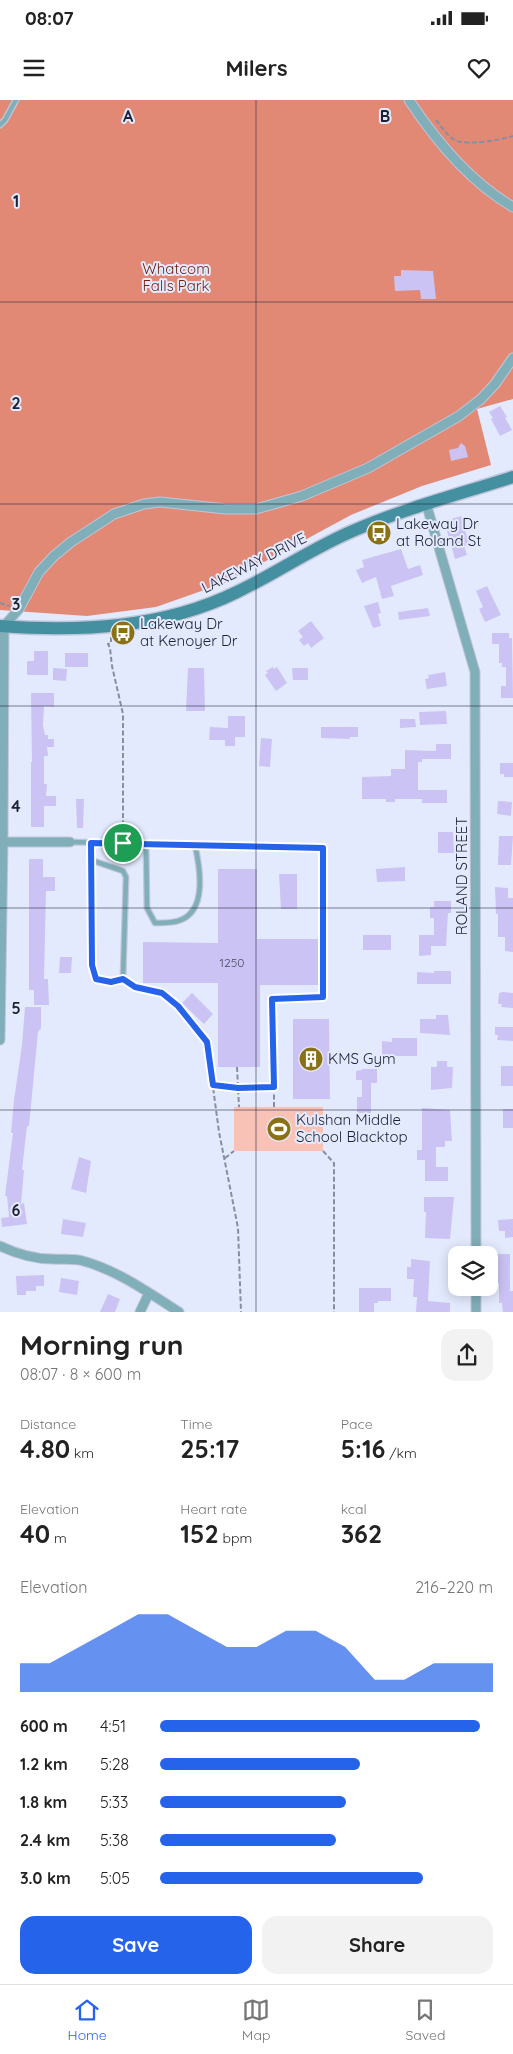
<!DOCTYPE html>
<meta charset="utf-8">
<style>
:root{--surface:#fff;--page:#f2f2f2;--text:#222;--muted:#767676;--line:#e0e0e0;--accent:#2563eb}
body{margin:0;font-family:Quicksand,sans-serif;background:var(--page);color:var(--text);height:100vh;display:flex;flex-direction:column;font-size:19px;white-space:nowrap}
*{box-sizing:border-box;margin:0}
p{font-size:16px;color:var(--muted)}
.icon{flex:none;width:28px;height:28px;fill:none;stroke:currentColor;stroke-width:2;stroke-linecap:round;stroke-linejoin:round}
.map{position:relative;height:1212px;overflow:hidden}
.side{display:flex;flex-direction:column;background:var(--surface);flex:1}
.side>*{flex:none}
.buttons{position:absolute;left:448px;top:1146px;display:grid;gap:10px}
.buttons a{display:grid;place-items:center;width:50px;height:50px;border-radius:10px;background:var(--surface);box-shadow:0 2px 12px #0003;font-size:25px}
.pin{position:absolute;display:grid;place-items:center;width:42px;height:42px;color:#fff;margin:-21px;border:2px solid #fff;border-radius:50%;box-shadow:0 1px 5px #0007}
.round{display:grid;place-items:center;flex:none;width:52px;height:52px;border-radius:15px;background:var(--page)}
.headline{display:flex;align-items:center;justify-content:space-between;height:85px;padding:0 20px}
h1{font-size:28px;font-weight:700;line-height:38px}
.metrics{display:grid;grid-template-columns:repeat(3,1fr);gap:8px;height:85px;padding:5px 20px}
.metrics div{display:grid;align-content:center}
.metrics b{font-size:25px;font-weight:700}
.metrics small{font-size:14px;font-weight:400}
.metrics p{font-size:14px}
.chart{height:140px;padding:10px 20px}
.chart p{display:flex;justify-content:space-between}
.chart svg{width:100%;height:90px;margin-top:5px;fill:var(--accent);opacity:.7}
.primary-button{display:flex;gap:10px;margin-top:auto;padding:10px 20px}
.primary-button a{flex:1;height:58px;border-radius:15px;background:var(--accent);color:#fff;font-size:20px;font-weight:700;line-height:58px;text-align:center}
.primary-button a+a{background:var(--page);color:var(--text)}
ul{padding:0 20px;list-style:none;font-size:16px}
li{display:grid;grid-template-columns:80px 60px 1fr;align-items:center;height:38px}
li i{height:12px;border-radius:6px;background:var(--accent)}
.status{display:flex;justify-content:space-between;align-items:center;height:35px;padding:0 25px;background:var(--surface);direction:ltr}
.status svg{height:14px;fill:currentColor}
header{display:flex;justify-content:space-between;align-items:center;height:65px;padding:0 20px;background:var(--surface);font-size:22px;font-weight:700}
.dock{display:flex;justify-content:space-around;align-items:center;height:70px;border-top:1px solid var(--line);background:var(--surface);font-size:14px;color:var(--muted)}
.dock a{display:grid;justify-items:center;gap:2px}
.dock .current{color:var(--accent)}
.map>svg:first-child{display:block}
.green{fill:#f9c2b6}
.forest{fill:#e28975}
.building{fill:#cbc3f4}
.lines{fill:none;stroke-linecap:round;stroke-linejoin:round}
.service-casing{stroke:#c0c6d9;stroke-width:7}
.minor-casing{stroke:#c0c6d9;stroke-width:11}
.secondary-casing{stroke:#c0c6d9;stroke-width:15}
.path{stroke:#888da0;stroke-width:2;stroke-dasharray:5 2.5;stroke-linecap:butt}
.service{stroke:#80aeb9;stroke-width:4.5}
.minor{stroke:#80aeb9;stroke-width:9}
.secondary{stroke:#4590a0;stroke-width:12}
.route-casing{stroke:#fff;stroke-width:10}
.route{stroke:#2563eb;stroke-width:6}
.grid{fill:none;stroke:#1d2133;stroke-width:1;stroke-opacity:0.55}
.labels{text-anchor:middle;stroke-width:4;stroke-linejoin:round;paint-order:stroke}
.number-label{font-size:12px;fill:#484a63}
.park-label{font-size:15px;fill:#6e1e0f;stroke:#e4eafe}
.poi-label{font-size:15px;fill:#1d2133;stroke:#e4eafe;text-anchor:start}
.street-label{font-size:15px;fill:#1d2133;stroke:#e4eafe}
.grid-label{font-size:16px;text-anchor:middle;font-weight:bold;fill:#1d2133;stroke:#e4eafe;stroke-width:4;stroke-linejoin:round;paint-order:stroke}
</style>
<div class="status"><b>08:07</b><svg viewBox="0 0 49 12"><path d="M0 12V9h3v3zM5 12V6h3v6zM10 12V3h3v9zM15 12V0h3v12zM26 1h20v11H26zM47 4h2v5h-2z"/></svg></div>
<header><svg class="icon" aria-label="menu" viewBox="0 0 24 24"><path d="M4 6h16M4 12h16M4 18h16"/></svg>Milers<svg class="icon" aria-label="heart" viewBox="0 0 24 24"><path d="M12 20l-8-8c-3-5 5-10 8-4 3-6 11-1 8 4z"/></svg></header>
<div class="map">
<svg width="513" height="1212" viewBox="0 0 513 1212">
<rect width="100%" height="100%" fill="#e4eafe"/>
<path class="green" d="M234 1007H323V1051H234Z"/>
<path class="forest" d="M0 0H513V299L477 309 491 365 422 386 351 415 227 482 156 507 87 516 0 510Z"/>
<path class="building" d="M401 170 433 171 436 199H421L420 190 395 191 394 176H401Z
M500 306 507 317 505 318 512 330 500 336 491 319 493 318 489 312Z
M461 343 465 346 468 357 451 361 449 350 458 348Z
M461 416 469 444 464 446 467 455 455 459 445 424 448 420Z
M401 449 408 469 420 465 423 475 391 486 394 496 382 499 376 477 362 483 356 470 364 467 362 460Z
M487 486 501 515 485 522 479 509 483 507 476 491Z
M378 502 381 513 378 514 381 526 373 528 364 506Z
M428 508 430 516 399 520 398 512Z
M311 521 324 538 311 548 308 543 304 546 299 540 303 537 298 531Z
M492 533H509V538H512L513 598H501V586H506V567H502V563H499V544H492Z
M34 551H48V575H27V561H34Z
M65 553H88V567H65Z
M273 567 274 569 277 567 287 583 276 591 265 575 268 573 266 571Z
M53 568 67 569 66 581 53 580Z
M188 568H204L205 611H186Z
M292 568H308V580H293Z
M445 572 447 586 427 589 425 579 429 578 428 575Z
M31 593H54V607L44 606 43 625 45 635H48V639H54V647H47L48 656H44V684H47L46 696H56V706H44V727H31V662H32Z
M446 611 447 624 420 625 419 612Z
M228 616H245V637H235V646H225V640H209L210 627 228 628Z
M400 619H415L416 627 400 628Z
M321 627H358V637H350V639L321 638Z
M261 638 272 639 270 667 259 666Z
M436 644H451V659H422V662H418V690H447V703H422V699H395V702H386V699H362V677L391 676V669H405V650L436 651Z
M500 663H513V677H504V674H500Z
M76 699H84L83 728H77Z
M498 701 512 702 511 716 497 714Z
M438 732H453L454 753H438Z
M499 736H513L511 765H498Z
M29 759H43V777H55V791H46L44 879H48L49 905H34V890H29Z
M405 767V781L377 782 376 769Z
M218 769H257V839H319V885H260V967H218V883H143V842L218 843Z
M279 774H297V809H281Z
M495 787 508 788V798H513V852L505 851V837H498V814H496Z
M434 801H451V813H448L446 846H431V855L419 856V835H434V818H430V807H434Z
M363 835H391V850H363Z
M60 857H72L71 873H59Z
M434 871H451V884H417V872L434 873Z
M503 892 513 893V908L501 907 502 904H498L499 893Z
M192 893 213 914 204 924 182 903Z
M25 907H41V928L38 932 29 1026H27L22 1070H24L21 1104 24 1103 27 1124 2 1127 1 1118 9 1117 7 1096H5L13 1033H11L14 1000 22 945Z
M436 915H448L450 935 420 933V919H436Z
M293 919H329L330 999H293Z
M495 927H513V941L497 940 498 935H495Z
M392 938H417V956H382V941L392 942Z
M437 961H447V967H453L452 988 431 990V967H437Z
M501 966H513V986H501Z
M362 969H377V983H371V1013H357V997H362V980H356V971L362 970Z
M422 1008 450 1010 452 1041H445V1047H436V1067H448V1081H425V1060H417V1050H422Z
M503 1009H513V1028H503Z
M79 1057 91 1061 86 1093 71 1089Z
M424 1097H454L450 1139 425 1138 426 1112H424Z
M63 1119 86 1123 83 1137 61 1134Z
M513 1119V1137L505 1138V1131H499L498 1120Z
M495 1154H510V1191H513V1212H503L502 1203H499V1183H496V1176H494Z
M411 1159 430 1161 428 1201 450 1203V1212H416L417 1197H413L414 1179H407V1167H411Z
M44 1175V1186H36V1191H26V1195H17L16 1176Z
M61 1178 79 1181 77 1195 59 1192Z
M359 1188H391V1201H378V1203H374V1212H359Z
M108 1194 120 1199 115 1212H100Z"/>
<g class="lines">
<defs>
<path id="service" d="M0 25 5 20 16 0
M70 742C112 743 154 742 195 745 200 768 208 812 178 821 171 823 163 823 155 823L147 808 146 744
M91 743 92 865 96 879 111 882 123 879 126 777 123 771 91 760
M195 745 323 748V897"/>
<path id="minor" d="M409 0C436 41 470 82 513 107
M426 403 475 572 476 1155
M3 742H70
M0 940 3 742 4 526 19 509 39 472 54 456 71 442 114 414 144 404 160 402 226 409H256L302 396 368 368 459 316 481 299 495 284 513 258
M0 1146C17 1154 33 1159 52 1159 62 1160 74 1158 83 1161 117 1170 149 1193 179 1212
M476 1188V1212
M140 1212 149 1193"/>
<path id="secondary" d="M0 526C81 532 164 528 237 492 277 473 314 447 355 430 406 408 460 394 513 377"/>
</defs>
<use href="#service" class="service-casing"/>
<use href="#minor" class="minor-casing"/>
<use href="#secondary" class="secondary-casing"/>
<path class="path" d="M436 20C441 26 447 36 455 40 466 46 501 40 513 36
M0 503 10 506
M111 537V543L108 544 110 548 112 566 123 614V736
M128 882 135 887 162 893 178 906 207 942 219 1032 238 1128 241 1212
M237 967 239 1007
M213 985 239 988 274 987 272 899 315 897
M274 987V1007
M323 1051 334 1063V1212
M225 1058 234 1051"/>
<use href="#service" class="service"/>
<use href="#minor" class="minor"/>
<use href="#secondary" class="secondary"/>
</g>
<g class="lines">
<defs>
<path id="route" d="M91 743 323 748V897L272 899 274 987 238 988 213 985 207 942 178 906 162 893 135 887 123 879 111 882 96 879 92 865Z"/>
</defs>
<use href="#route" class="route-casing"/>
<use href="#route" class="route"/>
</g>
<path class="grid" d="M256 0V1212M0 202H513M0 404H513M0 606H513M0 808H513M0 1010H513"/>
<defs>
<symbol id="bus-disc" viewBox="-11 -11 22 22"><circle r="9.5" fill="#8a7113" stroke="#e4eafe"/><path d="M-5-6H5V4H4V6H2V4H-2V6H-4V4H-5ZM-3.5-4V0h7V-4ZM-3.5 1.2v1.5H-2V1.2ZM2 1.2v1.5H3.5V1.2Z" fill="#fff"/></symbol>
<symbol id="building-disc" viewBox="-11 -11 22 22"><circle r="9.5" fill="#8a7113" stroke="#e4eafe"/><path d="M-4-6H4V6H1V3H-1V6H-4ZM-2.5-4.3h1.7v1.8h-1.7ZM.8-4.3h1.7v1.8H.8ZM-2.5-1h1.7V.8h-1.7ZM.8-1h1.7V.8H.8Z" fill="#fff"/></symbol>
<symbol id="stadium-disc" viewBox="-11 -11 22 22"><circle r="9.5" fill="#8a7113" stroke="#e4eafe"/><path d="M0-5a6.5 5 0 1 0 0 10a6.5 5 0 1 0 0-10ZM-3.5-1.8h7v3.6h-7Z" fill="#fff"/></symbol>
</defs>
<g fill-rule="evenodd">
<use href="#bus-disc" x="365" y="419" width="28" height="28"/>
<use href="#bus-disc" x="109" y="519" width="28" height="28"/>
<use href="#building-disc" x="297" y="945" width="28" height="28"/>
<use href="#stadium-disc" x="265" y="1015" width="28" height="28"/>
</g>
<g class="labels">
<g class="number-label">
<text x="232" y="867">1250</text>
</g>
<g class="park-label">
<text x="176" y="174">Whatcom<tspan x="176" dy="17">Falls Park</tspan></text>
</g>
<g class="poi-label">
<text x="396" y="429">Lakeway Dr<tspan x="396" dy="17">at Roland St</tspan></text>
<text x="140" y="529">Lakeway Dr<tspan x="140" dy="17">at Kenoyer Dr</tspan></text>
<text x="328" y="964">KMS Gym</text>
<text x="296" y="1025">Kulshan Middle<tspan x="296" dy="17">School Blacktop</tspan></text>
</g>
<g class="street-label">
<text transform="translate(254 463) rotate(-27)" y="5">LAKEWAY DRIVE</text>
<text transform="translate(462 776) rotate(-90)" y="5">ROLAND STREET</text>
</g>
</g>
<g class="grid-label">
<text x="128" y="22">A</text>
<text x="385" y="22">B</text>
<text x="16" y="107">1</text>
<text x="16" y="309">2</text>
<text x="16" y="510">3</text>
<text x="16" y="712">4</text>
<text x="16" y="914">5</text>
<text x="16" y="1116">6</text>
</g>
</svg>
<div class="buttons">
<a><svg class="icon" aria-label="layers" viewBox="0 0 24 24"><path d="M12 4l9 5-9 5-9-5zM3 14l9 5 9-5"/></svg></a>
</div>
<div class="pin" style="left:123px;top:743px;background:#1e9e55"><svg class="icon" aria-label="arrive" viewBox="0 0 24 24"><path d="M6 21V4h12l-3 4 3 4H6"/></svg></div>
</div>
<section class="side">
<div class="headline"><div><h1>Morning run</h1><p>08:07 · 8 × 600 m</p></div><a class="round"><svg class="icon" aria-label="share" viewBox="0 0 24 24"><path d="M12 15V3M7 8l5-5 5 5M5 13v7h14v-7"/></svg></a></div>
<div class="metrics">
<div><p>Distance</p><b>4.80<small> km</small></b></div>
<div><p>Time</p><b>25:17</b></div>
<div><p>Pace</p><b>5:16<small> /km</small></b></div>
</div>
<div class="metrics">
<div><p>Elevation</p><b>40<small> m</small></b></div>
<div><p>Heart rate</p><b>152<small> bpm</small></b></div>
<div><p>kcal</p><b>362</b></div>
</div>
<div class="chart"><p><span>Elevation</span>216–220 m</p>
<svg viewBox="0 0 160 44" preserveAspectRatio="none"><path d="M0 44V30L10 30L20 22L30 14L40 6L50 6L60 14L70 22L80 22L90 14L100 14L110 22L120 38L130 38L140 30L150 30L160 30V44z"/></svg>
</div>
<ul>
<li><b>600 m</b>4:51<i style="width:96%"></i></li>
<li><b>1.2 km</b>5:28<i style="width:60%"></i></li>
<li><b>1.8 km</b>5:33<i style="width:56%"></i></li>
<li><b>2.4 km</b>5:38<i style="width:53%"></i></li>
<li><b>3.0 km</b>5:05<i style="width:79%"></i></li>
</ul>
<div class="primary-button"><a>Save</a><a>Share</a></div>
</section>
<nav class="dock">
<a class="current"><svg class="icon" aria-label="home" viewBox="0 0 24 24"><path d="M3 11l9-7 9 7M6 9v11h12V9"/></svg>Home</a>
<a><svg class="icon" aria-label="map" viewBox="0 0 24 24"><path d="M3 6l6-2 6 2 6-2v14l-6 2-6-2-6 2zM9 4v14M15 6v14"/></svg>Map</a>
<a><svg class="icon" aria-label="saved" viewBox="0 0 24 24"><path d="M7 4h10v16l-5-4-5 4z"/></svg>Saved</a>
</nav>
